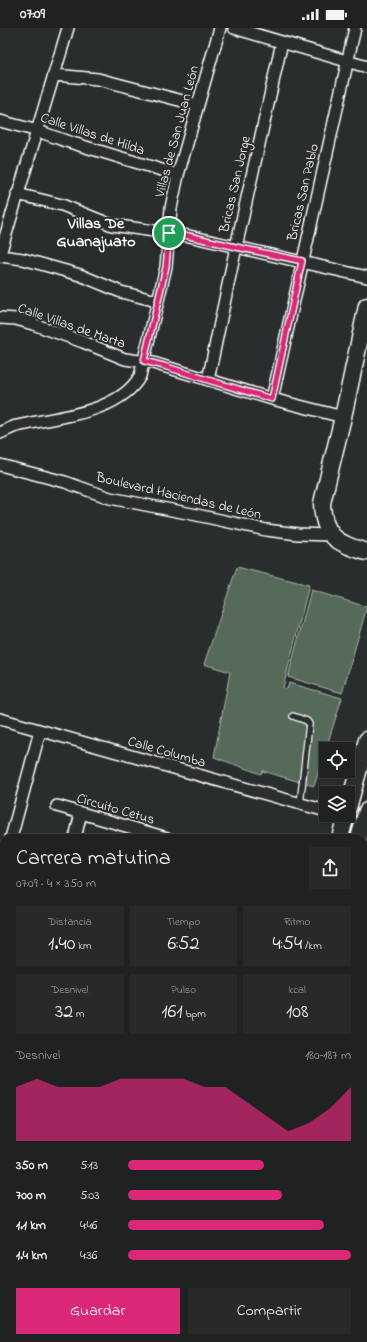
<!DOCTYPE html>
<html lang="es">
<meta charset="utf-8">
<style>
:root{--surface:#202222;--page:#282a2a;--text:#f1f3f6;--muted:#a2a4a5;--line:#3d3f40;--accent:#db2777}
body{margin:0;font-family:"Indie Flower",sans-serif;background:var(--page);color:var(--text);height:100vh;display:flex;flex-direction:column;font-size:15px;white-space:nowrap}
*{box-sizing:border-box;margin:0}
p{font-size:13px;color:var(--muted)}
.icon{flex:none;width:22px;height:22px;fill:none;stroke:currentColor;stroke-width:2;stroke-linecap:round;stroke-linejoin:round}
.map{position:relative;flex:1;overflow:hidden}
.panel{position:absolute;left:0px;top:806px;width:367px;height:508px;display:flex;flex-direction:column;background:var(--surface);border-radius:12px 12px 0 0;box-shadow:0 1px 3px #0004,0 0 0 1px var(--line)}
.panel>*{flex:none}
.tools{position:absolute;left:319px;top:714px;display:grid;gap:8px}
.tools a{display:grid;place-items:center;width:36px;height:36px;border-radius:0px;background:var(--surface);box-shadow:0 1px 3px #0004,0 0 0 1px var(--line);font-size:20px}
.pin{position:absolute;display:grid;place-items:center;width:34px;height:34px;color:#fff;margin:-17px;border:2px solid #fff;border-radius:50%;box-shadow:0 1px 4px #0007}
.round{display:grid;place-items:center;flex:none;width:42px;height:42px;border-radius:0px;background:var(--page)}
.summary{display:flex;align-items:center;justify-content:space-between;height:68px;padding:0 16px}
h1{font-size:22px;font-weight:600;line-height:30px}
.figures{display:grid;grid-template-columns:repeat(3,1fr);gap:6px;height:68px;padding:4px 16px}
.figures div{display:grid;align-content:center;border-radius:0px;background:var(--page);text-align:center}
.figures b{font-size:20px;font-weight:600}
.figures small{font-size:11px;font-weight:400}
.figures p{font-size:11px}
.chart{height:112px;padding:8px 16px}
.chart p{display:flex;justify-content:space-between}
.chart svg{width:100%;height:72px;margin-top:4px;fill:var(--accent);opacity:.7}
.primary-button{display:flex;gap:8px;margin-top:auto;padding:8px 16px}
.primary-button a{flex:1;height:46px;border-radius:0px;background:var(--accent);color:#fff;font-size:16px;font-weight:600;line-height:46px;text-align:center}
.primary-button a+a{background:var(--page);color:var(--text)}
ul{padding:0 16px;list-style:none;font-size:13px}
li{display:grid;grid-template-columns:64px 48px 1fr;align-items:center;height:30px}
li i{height:10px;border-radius:5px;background:var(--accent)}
.status{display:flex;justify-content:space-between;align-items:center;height:28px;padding:0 20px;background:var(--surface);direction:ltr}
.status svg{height:11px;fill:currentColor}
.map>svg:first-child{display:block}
.green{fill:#546b58;stroke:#aab5ac}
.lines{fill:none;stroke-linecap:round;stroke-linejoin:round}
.lane-casing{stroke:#fff;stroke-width:8}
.street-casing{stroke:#fff;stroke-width:14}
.secondary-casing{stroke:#fff;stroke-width:19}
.lane{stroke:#2a2d2e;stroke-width:5.5}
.street{stroke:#2a2d2e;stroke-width:11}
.secondary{stroke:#2a2d2e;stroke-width:16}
.route-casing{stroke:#fff;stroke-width:8}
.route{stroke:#db2777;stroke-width:5}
.labels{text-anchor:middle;stroke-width:4;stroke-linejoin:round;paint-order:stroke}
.street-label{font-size:14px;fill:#fff;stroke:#2a2d2e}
.quarter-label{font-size:16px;font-weight:bold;fill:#fff;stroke:#2a2d2e}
</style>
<div class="status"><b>07:09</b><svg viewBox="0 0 49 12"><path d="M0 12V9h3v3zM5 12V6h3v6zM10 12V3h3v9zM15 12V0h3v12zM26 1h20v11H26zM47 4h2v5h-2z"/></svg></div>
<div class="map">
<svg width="367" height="1314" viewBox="0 0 367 1314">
<rect width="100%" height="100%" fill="#2a2d2e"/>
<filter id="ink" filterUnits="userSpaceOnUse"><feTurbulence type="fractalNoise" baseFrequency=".025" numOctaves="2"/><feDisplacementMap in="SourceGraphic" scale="8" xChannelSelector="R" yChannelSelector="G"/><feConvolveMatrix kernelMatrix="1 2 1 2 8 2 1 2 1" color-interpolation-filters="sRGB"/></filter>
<g filter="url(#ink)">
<path class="green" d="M237 539 309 557 283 660 287 661 289 655 342 670 314 758 262 743 261 746 214 729 230 644 204 636Z
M311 562 367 579 342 665 288 649Z"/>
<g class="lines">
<defs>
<path id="lane" d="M293 688 307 693 309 696 300 776"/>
<path id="street" d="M234 0 367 39
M54 47 98 51 198 77
M0 93 38 103 66 113 178 147
M17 166 62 177 112 197 189 208 367 249
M0 226 68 0
M0 228 23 231 80 247 121 264 157 273
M0 290 16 291 33 296 83 314 125 331 153 335 272 371 343 389
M208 352 236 219 282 14
M272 371 355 0
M0 405C6 403 11 399 17 398 54 389 119 386 140 348L166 239 171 180 178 147 220 0
M0 437 65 454 110 470 192 486 266 502 298 506 331 507
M0 691 326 783
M57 778 167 810
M11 810 40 703
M75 810 81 785
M0 851 4 835
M0 1088 4 1073
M363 1122 367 1123
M0 1131 4 1132
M0 1198 4 1199
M363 1230 367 1231
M363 1295 367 1296
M74 1310 75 1314
M2 1314 4 1308
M137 1314 138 1310
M288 1314 289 1310
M350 1314 352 1310"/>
<path id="secondary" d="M367 278 343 389 322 475C323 508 337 516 367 524
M348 780 367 712
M340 810 346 787
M359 810 367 783
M0 965 4 966
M0 983 4 984
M363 1066 367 1067
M363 1086 367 1087
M205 1314 206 1310
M223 1314 224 1310"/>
</defs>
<use href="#lane" class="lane-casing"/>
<use href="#street" class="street-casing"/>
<use href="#secondary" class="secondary-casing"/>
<use href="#lane" class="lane"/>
<use href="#street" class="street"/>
<use href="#secondary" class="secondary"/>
</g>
</g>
<g class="lines" filter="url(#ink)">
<defs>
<path id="route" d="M169 205 189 208 236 219 302 233 272 371 208 352 164 338 144 333 166 239Z"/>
</defs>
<use href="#route" class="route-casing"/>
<use href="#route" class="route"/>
</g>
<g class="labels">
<g class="street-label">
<text transform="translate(176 103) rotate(-75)" y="5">Villas de San Juan León</text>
<text transform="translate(93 105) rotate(18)" y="5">Calle Villas de Hilda</text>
<text transform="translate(234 156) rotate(-77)" y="5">Bricas San Jorge</text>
<text transform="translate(302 164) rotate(-77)" y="5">Bricas San Pablo</text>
<text transform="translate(72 297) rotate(19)" y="5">Calle Villas de Marta</text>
<text transform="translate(179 467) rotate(13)" y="5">Boulevard Haciendas de León</text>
<text transform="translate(167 723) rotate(16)" y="5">Calle Columba</text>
<text transform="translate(116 780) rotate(16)" y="5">Circuito Cetus</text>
</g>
<g class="quarter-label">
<text x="96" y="200">Villas De<tspan x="96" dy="18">Guanajuato</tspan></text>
</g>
</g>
</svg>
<div class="tools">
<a><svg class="icon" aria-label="locate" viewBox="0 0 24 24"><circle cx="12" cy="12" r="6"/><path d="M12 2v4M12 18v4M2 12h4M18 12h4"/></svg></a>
<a><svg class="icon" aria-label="layers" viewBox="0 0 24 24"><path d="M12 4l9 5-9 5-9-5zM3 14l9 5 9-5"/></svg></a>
</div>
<div class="pin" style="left:169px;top:205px;background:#1e9e55"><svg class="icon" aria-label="arrive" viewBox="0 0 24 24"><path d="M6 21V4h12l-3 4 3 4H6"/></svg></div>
<section class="panel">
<div class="summary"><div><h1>Carrera matutina</h1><p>07:09 · 4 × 350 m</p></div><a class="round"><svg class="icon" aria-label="share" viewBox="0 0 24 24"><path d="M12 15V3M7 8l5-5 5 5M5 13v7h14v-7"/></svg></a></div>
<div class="figures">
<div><p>Distancia</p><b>1.40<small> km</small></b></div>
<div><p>Tiempo</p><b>6:52</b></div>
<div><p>Ritmo</p><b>4:54<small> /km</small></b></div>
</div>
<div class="figures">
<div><p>Desnivel</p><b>32<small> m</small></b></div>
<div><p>Pulso</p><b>161<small> bpm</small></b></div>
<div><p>kcal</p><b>108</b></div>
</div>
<div class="chart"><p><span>Desnivel</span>180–187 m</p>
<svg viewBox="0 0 160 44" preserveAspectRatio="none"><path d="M0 44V11L10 6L20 11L30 11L40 11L50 6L60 6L70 6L80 6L90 11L100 11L110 20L120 29L130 38L140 33L150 24L160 11V44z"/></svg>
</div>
<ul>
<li><b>350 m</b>5:13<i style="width:61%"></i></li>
<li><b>700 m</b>5:03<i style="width:69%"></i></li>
<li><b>1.1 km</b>4:46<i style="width:88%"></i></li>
<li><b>1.4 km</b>4:36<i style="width:100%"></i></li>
</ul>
<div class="primary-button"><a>Guardar</a><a>Compartir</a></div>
</section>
</div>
